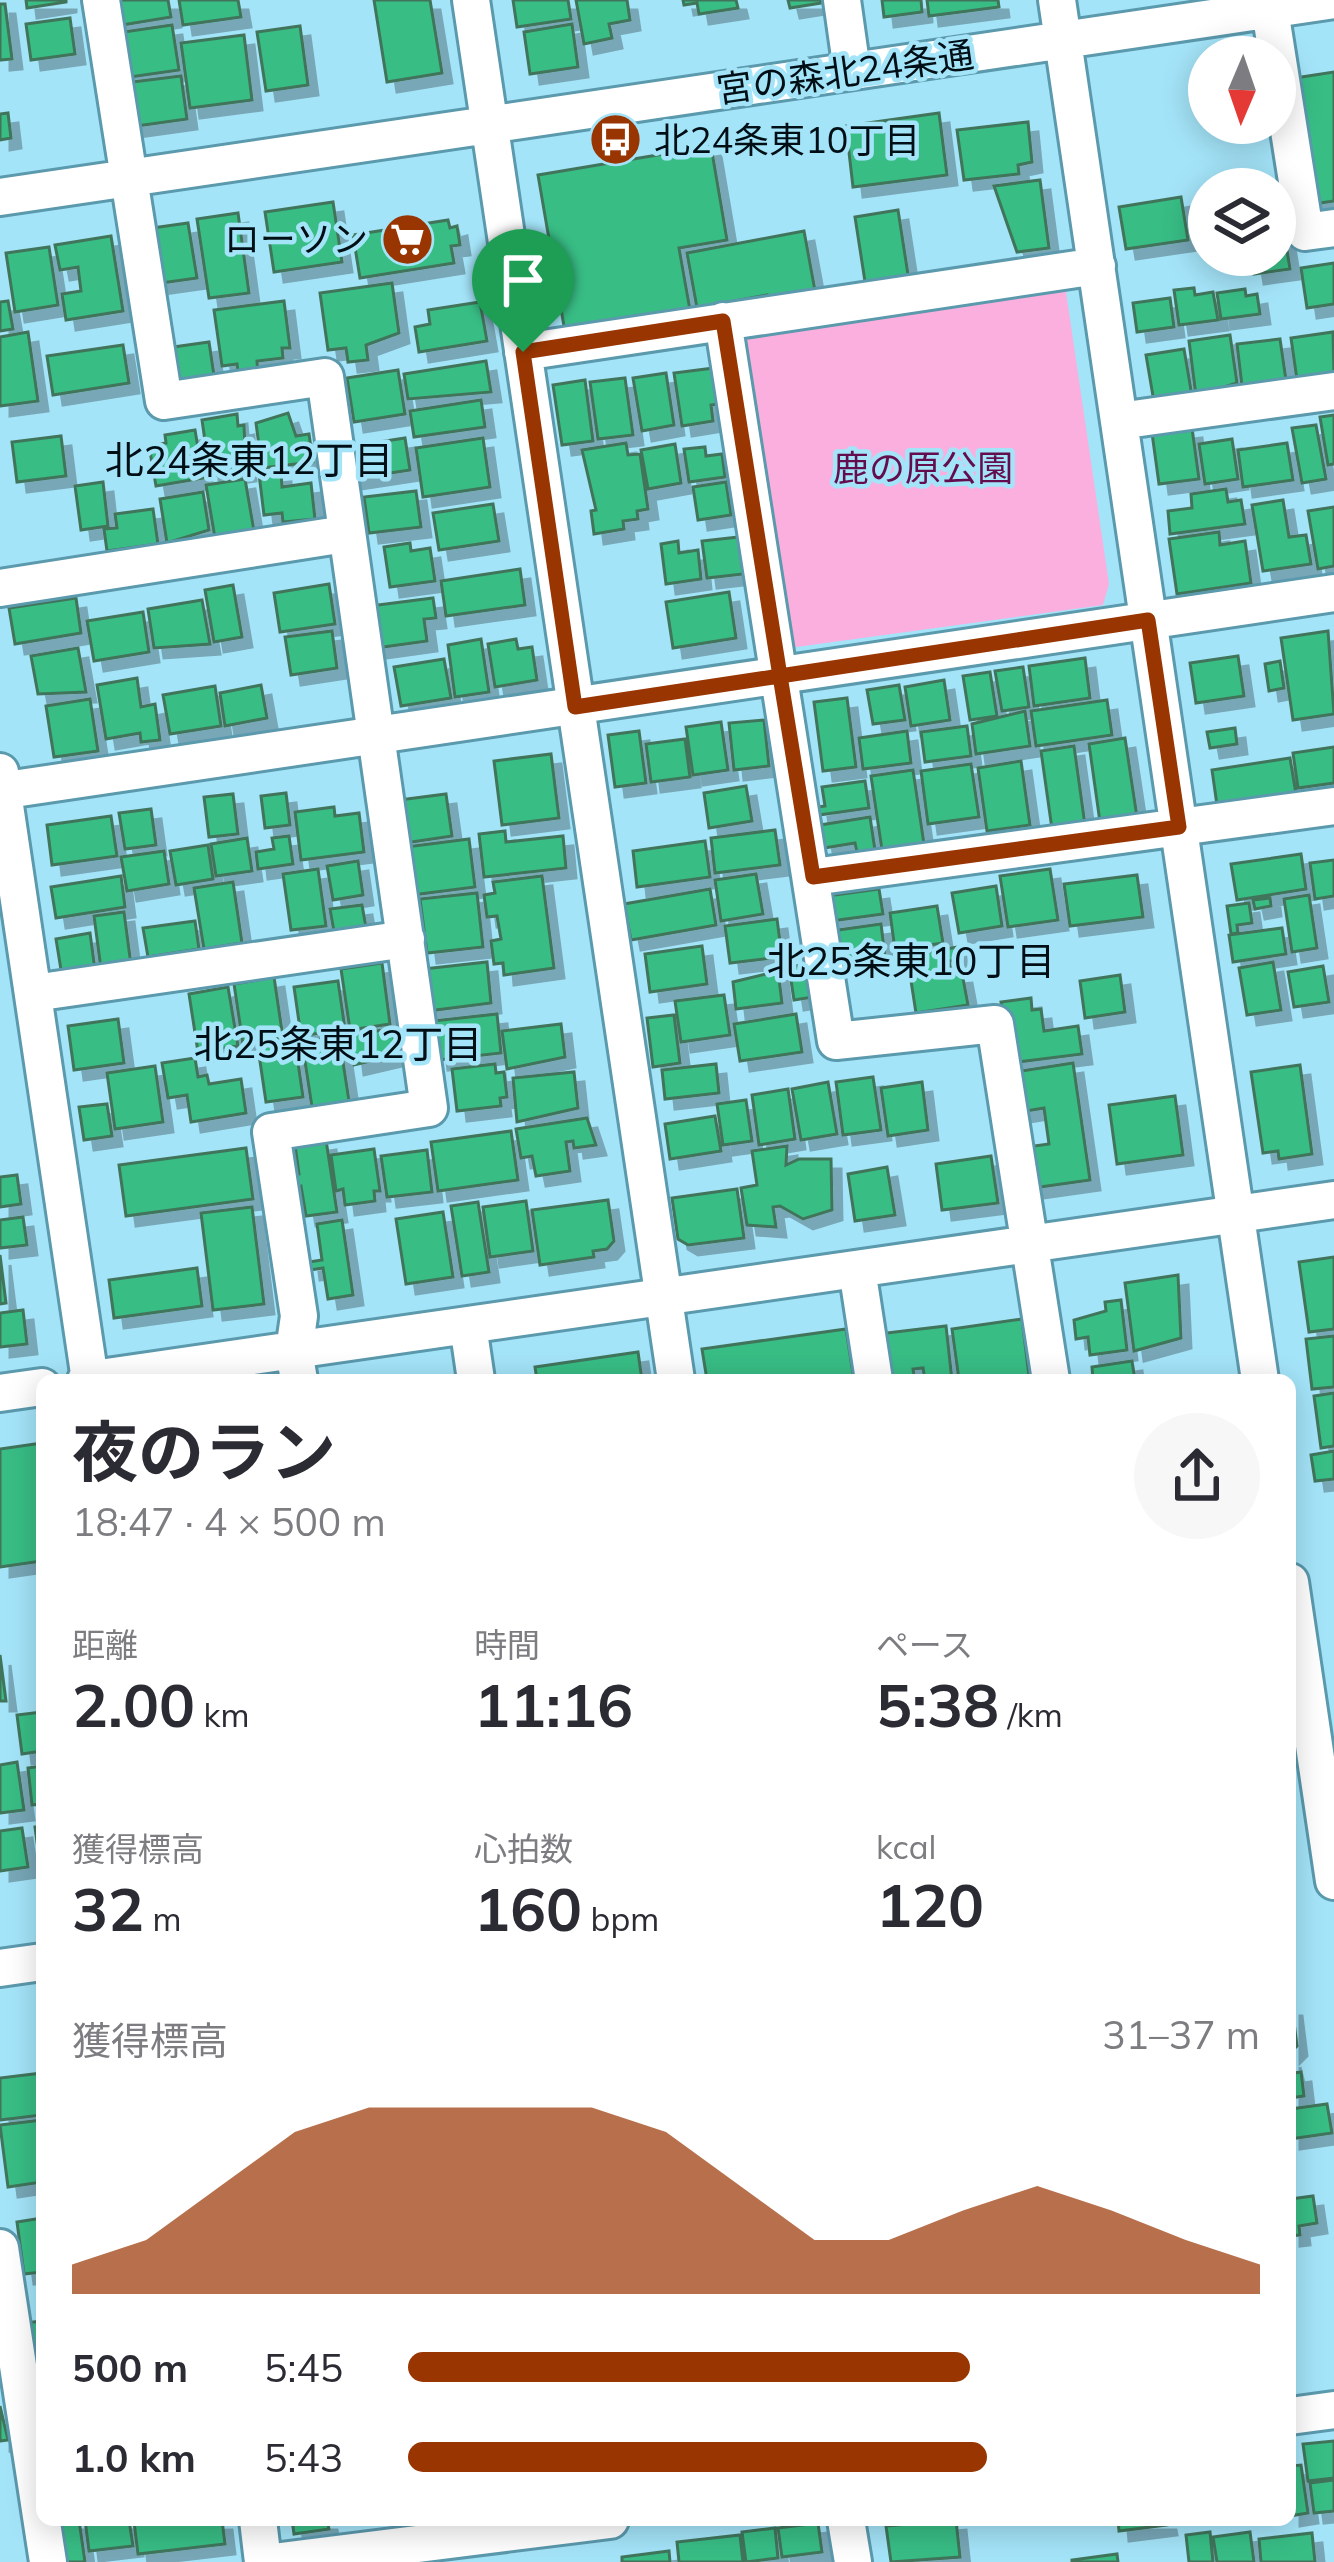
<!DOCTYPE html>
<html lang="ja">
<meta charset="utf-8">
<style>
:root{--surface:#fff;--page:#f7f7f7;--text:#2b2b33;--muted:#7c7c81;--accent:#993500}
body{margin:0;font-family:Mulish,"Noto Sans JP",sans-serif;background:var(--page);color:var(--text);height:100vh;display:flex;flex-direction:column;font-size:45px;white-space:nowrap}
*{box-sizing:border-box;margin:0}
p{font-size:39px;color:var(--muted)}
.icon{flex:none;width:66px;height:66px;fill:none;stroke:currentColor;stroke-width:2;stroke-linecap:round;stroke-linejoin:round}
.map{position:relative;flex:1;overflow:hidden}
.details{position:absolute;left:36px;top:1374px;width:1260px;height:1152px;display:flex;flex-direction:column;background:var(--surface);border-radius:18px;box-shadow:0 6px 30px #0003}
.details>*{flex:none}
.needle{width:78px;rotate:182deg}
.buttons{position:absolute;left:1188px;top:36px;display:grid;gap:24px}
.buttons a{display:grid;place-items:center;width:108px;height:108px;border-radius:50%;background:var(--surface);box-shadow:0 6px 30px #0003;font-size:60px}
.pin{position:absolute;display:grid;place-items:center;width:102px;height:102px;color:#fff;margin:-123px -51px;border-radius:50% 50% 50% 0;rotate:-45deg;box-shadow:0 0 12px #0007}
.pin .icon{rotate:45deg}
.round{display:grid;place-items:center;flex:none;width:126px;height:126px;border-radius:63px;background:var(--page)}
.head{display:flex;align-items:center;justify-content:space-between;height:204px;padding:0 36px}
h1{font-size:66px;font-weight:700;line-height:90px}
.metrics{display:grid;grid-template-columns:repeat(3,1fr);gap:18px;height:204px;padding:12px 36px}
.metrics div{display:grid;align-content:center}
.metrics b{font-size:60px;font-weight:700}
.metrics small{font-size:33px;font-weight:400}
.metrics p{font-size:33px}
.chart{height:336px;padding:24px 36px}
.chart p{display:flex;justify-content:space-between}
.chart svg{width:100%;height:216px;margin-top:12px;fill:var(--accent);opacity:.7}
ul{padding:0 36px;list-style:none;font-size:39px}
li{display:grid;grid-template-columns:192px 144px 1fr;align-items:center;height:90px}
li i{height:30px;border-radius:15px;background:var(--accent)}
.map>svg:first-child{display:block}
.green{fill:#faafdf}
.building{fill:#38bd85;stroke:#41755b;stroke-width:3;filter:url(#shadow)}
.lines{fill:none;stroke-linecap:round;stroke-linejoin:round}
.minor-casing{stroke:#5b99ad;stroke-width:42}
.minor{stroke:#fff;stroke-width:36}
.route-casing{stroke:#fff;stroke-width:24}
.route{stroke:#993500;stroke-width:15}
.labels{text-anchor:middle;stroke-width:9;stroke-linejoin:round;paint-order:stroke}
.street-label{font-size:36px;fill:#000f16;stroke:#a4e4f9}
.poi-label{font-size:36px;fill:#000f16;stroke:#a4e4f9;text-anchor:start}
.park-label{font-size:36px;fill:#640d4e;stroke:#a4e4f9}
.neighbourhood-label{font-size:39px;fill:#000f16;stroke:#a4e4f9}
</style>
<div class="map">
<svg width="1334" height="2562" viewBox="0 0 1334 2562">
<defs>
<filter id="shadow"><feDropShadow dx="10" dy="10" stdDeviation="0" flood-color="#0004"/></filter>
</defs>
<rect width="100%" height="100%" fill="#a4e4f9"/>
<path class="green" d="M1065 285 1109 584 1103 605 789 648 740 344 744 332Z"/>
<path class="building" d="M26 0H66V2L27 8Z
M112 0H168L171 17 116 26Z
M179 0H238L241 17 183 25Z
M374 0H430L442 73 387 82Z
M513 0H568L571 19 517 27Z
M576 0H627L630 20 609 24 612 38 584 44Z
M683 0H736L738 8 699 14 697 3 684 5Z
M788 0H820L821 3 790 8Z
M882 0H921L922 12 884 17Z
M927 0H998L999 7 929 16Z
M0 4H5L12 59 0 60Z
M70 18 75 54 31 60 26 24Z
M572 24 578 67 530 74 524 32Z
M172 25 179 70 116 79 110 34Z
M300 26 308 85 266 91 257 32Z
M244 35 252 100 190 108 181 43Z
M1334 72V201L1313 204 1295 78Z
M181 76 187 119 122 128 116 84Z
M1209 77V122H1206L1200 79Z
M8 113 11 138 0 140V114Z
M939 113 947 175 853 187 846 126Z
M1028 122 1032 162 1018 165 1019 174 964 180 957 130Z
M711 146 727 240 679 248 690 310 565 332 538 175Z
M1040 180 1049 248 1017 252 994 186Z
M1278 186 1285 228 1275 229V189H1257Z
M1181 197 1188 240 1126 249 1119 207Z
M333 202 342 262 274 272 265 212Z
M898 210 909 281 866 288 855 217Z
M238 213 249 293 209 298 197 219Z
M448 220 450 228 457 226 460 245 451 246 454 263 360 278 353 235Z
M188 223 197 278 154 284 145 229Z
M804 231 816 296 769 305 767 295 697 308 687 253Z
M1284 232 1290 269 1254 274 1251 255H1275V233Z
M111 236 123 311 66 320 62 294 81 291 78 267 60 270 55 245Z
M49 247 58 305 15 312 6 253Z
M1334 263V304L1307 308 1301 268Z
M392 283 399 333 366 345 368 360 348 362 346 348 328 350 320 293Z
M1194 288 1195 295 1213 292 1218 320 1179 325 1174 290Z
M1245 289 1246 296 1257 294 1260 314 1221 319 1217 293Z
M1170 298 1174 327 1137 332 1133 303Z
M8 301 13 329 0 331V302Z
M284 301 290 348H282L283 358 257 361 258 375 239 378 237 364 222 366 214 310Z
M480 302 487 341 419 352 415 327 430 324 428 310Z
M28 332 38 401 0 406V337Z
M1333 332 1334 375 1297 380 1291 338Z
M1230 335 1237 383 1196 396 1189 341Z
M1280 339 1286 380 1242 386 1237 344Z
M209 342 215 382 172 389 166 348Z
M123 345 129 383 53 395 47 356Z
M1184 349 1192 396 1154 402 1146 355Z
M486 361 491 392 408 399 404 374Z
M714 368 719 404 711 405 713 421 682 426 674 373Z
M398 370 405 414 354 422 347 378Z
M666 373 674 425 642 431 633 378Z
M625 378 633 435 598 439 590 382Z
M585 380 593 441 562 445 553 385Z
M481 400 485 427 414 437 410 411Z
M288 413 296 436 309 434 313 462 262 468 256 423Z
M237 414 238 426 244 425 246 471 210 476 202 420Z
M1334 415V464L1328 465 1320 417Z
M1316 425 1326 479 1302 483 1292 428Z
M1192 428 1199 479 1159 484 1152 433Z
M195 430 203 478 156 486 149 446 166 443 165 435Z
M61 436 66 476 17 482 12 442Z
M405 438 410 470 351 479 346 447Z
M483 438 490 487 423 497 416 448Z
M1232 439 1238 479 1205 484 1199 444Z
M626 443 628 455 640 454 648 509 637 511 638 519 623 521 624 529 594 534 591 511 596 510 582 450Z
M1287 443 1293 480 1243 487 1238 450Z
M675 444 681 483 648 489 641 450Z
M705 447 706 456 722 454 725 477 689 482 684 449Z
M281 472 282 487 311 483 315 519 283 522 282 513 264 515 259 474Z
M245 479 254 531 215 538 206 485Z
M103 482 108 526 81 530 75 486Z
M726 482 731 515 698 520 693 487Z
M1226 489 1228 502 1241 500 1245 524 1170 534 1168 511 1192 508 1191 494Z
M416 491 421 527 369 533 364 497Z
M203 492 209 530 167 543 160 499Z
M1283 500 1289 537 1306 535 1311 564 1263 571 1252 505Z
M493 504 499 541 439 550 433 513Z
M1334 507V566L1318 569 1308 511Z
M153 509 158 544 107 551 104 529 117 528 115 514Z
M1219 532 1220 545 1245 541 1251 583 1177 594 1169 539Z
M739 537 743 574 707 578 702 541Z
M678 541 679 553 698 550 701 579 666 584 661 544Z
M410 543 411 551 430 548 435 581 390 587 384 547Z
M520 569 525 605 446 616 441 581Z
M329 584 335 624 280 632 274 593Z
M233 585 242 637 214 642 205 590Z
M729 592 736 638 673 648 666 602Z
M76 598 81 633 15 644 9 608Z
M433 598 436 618 424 619 427 641 376 648 370 606Z
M202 600 210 644 154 648 148 609Z
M143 612 149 652 94 661 87 621Z
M332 631 337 668 291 675 285 637Z
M1328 631 1334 714 1293 720 1281 638Z
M481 639 489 692 455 697 448 645Z
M516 639 518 649 532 647 537 680 495 687 488 644Z
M78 648 86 692 38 694 31 656Z
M1238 656 1244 696 1196 703 1190 663Z
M1085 658 1090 698 1034 706 1029 666Z
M444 659 451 698 401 706 394 667Z
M1280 661 1284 688 1269 691 1265 664Z
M1023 667 1029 707 1002 711 995 671Z
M990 672 997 716 970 720 963 676Z
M137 678 141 707 155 704 160 740 141 742 140 733 106 739 97 685Z
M944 680 950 720 911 726 905 687Z
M261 685 267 718 225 726 220 693Z
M899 685 905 720 873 724 867 690Z
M215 686 221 726 170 734 163 695Z
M847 698 856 767 823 771 814 702Z
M90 699 98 751 54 757 46 706Z
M1107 700 1112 735 1036 746 1031 711Z
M1025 711 1030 746 976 754 972 724Z
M764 720 769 766 734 770 729 723Z
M721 722 728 770 693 775 686 727Z
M967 726 971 756 925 762 921 732Z
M1235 728 1237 744 1210 748 1207 732Z
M639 731 646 783 615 787 608 735Z
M907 731 911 763 863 769 859 738Z
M1125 738 1137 817 1100 822 1089 744Z
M685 739 690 777 651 782 646 744Z
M1074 746 1085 825 1052 829 1041 751Z
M1334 747V783L1298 788 1293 753Z
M551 754 559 818 502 825 494 761Z
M1290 758 1296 794 1217 805 1212 770Z
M1021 761 1030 825 987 831 978 768Z
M971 764 979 817 928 824 921 771Z
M913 770 924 844 882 850 871 776Z
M865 781 869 808 819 815 818 807 825 806 822 787Z
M746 786 752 821 709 828 704 793Z
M286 793 290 825 265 828 261 796Z
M233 794 238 834 209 837 204 797Z
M446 794 452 836 405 843 399 800Z
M334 807 335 816 359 813 364 852 301 860 295 812Z
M151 809 156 845 125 849 119 813Z
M111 816 117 856 52 865 47 825Z
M870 817 875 850 857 852 855 843 824 848 820 825Z
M775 830 780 865 715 873 711 838Z
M505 831 506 842 563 836 566 868 484 877 479 834Z
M289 836 293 864 258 869 256 852 274 849 272 838Z
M247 838 252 871 216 876 211 844Z
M469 839 475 887 412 895 406 847Z
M705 841 710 877 637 887 633 851Z
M208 845 213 879 176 885 170 851Z
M164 851 169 884 127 891 121 857Z
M1301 854 1306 889 1237 900 1231 864Z
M1334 860V896L1315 899 1310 863Z
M358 861 363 895 333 900 327 866Z
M318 869 326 926 291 930 283 874Z
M1050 869 1058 920 1008 927 1000 876Z
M756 874 763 914 721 921 715 880Z
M1137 875 1143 917 1070 926 1064 884Z
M121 876 125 907 56 918 51 887Z
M542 876 554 968 504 975 503 963 494 964 491 941 501 939 497 916 487 917 484 895 495 893 493 882Z
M233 882 242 943 204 949 194 888Z
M996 886 1002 926 959 933 952 893Z
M710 889 716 925 631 940 624 904Z
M879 889 883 914 831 921 827 896Z
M477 893 483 947 427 953 420 899Z
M1309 895 1317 948 1292 952 1284 899Z
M1270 898 1271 906 1255 909 1253 900Z
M1249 903 1252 923 1237 925 1238 933 1231 934 1227 906Z
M362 905 367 933 335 937 330 909Z
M937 906 943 943 895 950 890 913Z
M124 912 131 965 101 969 94 916Z
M777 919 782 957 730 963 725 926Z
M195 921 199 949 148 957 143 928Z
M881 924 885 956 836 963 831 931Z
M1282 928 1286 954 1233 962 1229 935Z
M90 933 95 970 62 976 56 939Z
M702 946 707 984 650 992 645 954Z
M958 947 960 960 949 961 951 974 962 973 968 1005 916 1013 907 955Z
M487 962 491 1003 428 1011 423 969Z
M1273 962 1281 1010 1247 1015 1239 968Z
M382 963 390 1024 350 1030 341 969Z
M808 964 813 997 794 1000 789 967Z
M1323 966 1329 1002 1294 1007 1288 972Z
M778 971 782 1003 736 1009 733 982Z
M1120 975 1125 1012 1085 1018 1080 981Z
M274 977 283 1038 243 1044 234 984Z
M338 981 345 1029 301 1036 294 987Z
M228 987 238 1046 198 1052 189 994Z
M724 995 730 1035 681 1042 675 1001Z
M1031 998 1032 1010 1041 1009 1044 1031 1078 1026 1082 1054 1010 1063 1001 1002Z
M497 1014 501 1053 438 1060 433 1021Z
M796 1014 802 1052 740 1061 734 1024Z
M674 1015 680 1063 653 1067 647 1018Z
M118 1019 124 1063 74 1070 68 1026Z
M561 1024 565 1057 507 1069 502 1031Z
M393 1029 396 1055 354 1065 350 1034Z
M339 1036 349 1101 312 1107 302 1042Z
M295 1042 303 1097 266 1102 258 1048Z
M195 1058 198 1077 207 1075 209 1084 241 1079 246 1113 191 1122 187 1095 168 1098 162 1063Z
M1073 1063 1090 1180 1033 1188 1027 1147 1049 1144 1044 1108 1020 1112 1015 1072Z
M495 1064 496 1073 504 1072 507 1097 500 1098 501 1106 457 1111 452 1069Z
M716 1064 719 1093 665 1099 662 1070Z
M1300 1065 1312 1154 1279 1159 1278 1151 1263 1153 1251 1072Z
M155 1066 163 1122 115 1129 107 1073Z
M574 1072 578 1108 517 1122 513 1078Z
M873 1077 881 1130 843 1135 836 1082Z
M828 1082 837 1134 801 1140 792 1089Z
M922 1082 928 1130 888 1136 881 1088Z
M788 1089 795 1139 759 1145 752 1095Z
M1175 1096 1183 1155 1117 1164 1109 1105Z
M746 1100 752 1141 723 1145 717 1104Z
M107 1104 112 1136 84 1140 79 1107Z
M715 1116 721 1151 670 1159 665 1124Z
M587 1118 596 1145 574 1148 573 1141 566 1142 570 1171 536 1176 532 1156 521 1158 516 1129Z
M511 1131 518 1180 438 1191 431 1142Z
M326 1140 337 1212 306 1216 301 1186 293 1188 291 1175 299 1174 295 1145Z
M787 1146 786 1165 799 1159H831L832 1210 803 1219 780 1206 773 1207 776 1227 747 1225 741 1188 757 1185 752 1151Z
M246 1148 253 1199 126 1216 119 1165Z
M374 1149 380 1191H374L375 1201 345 1205 343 1189 336 1191 331 1155Z
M427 1150 432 1192 387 1197 381 1156Z
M991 1156 998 1203 942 1210 936 1164Z
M887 1167 895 1215 855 1221 848 1174Z
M17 1175 21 1204 0 1207V1177Z
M737 1189 744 1238 688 1245 678 1239 672 1198Z
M608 1200 614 1241 607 1249 593 1251 594 1257 540 1265 532 1210Z
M526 1201 533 1251 490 1257 483 1207Z
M478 1202 489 1272 462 1276 451 1206Z
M252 1207 264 1304 213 1310 201 1213Z
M443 1212 453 1277 406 1284 396 1219Z
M23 1217 27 1245 0 1248V1220Z
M342 1220 353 1295 328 1299 323 1268 310 1270 309 1262 322 1260 317 1224Z
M0 1255 6 1303 0 1304Z
M1334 1257V1329L1309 1332 1299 1262Z
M197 1268 202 1306 114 1318 109 1280Z
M1178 1275 1181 1338 1134 1351 1125 1283Z
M1121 1300 1127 1350 1090 1355 1088 1337 1076 1339 1074 1320 1106 1311 1105 1302Z
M23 1310 27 1344 0 1347V1313Z
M1022 1319 1029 1376 959 1380 952 1329Z
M946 1326 952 1380H925L923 1368 913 1369 915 1380H883L878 1334Z
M846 1329 854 1380H707L702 1349Z
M1334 1336V1387L1312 1389 1306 1339Z
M638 1352 642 1380H537L535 1367Z
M1132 1361 1135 1380H1093L1092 1367Z
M1334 1393V1446L1321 1448 1314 1396Z
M42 1443V1561L0 1567V1449Z
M1334 1451V1479L1315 1481 1311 1455Z
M0 1655 6 1701H0Z
M42 1712V1751L22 1754 17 1715Z
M17 1762 24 1810 0 1813V1765Z
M42 1766V1804L32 1805 28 1768Z
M42 1826V1864H40L35 1827Z
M22 1828 28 1867 0 1871V1831Z
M1292 2006 1297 2046 1290 2053V2006Z
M1290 2057 1294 2073 1301 2072 1304 2096 1290 2098Z
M42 2073V2115L0 2120V2078Z
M1327 2104 1332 2133 1290 2139V2109Z
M42 2120V2182L8 2187 0 2125Z
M1313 2196 1317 2223 1299 2226 1300 2235 1290 2236V2199Z
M42 2218V2272L24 2274 17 2222Z
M42 2321V2372L32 2373 25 2323Z
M0 2406 8 2440 0 2441Z
M1334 2441V2478L1308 2481 1303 2444Z
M1301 2465 1308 2513 1290 2516V2466Z
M1334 2480V2511L1314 2513 1310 2483Z
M55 2520H79L85 2562H61Z
M85 2520H129L133 2546 89 2551Z
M222 2520 225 2544 138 2554 134 2522Z
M292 2520H327L329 2529 294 2534Z
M956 2520 960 2557 891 2562 886 2526Z
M1118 2520H1166L1167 2525 1119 2531Z
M818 2523 822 2552 782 2557 778 2528Z
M775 2528 778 2558 746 2562 742 2532Z
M1210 2532 1213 2562H1189L1186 2535Z
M1250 2532 1254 2562H1217L1213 2537Z
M1312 2533 1315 2562H1261L1259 2539Z
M740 2535 743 2562H679L677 2542Z
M669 2551 670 2562H622V2557Z
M1117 2554 1118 2562H1072V2560Z"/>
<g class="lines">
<defs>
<path id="minor" d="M101 0 164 401 325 377 429 1108 271 1132 299 1316 294 1351 299 1380
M471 0 676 1380
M842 0 852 71
M1057 0 1260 1380
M1270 10 1305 232 1334 228
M0 197 1334 0
M723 321 836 1041 995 1024 1051 1380
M523 352 1097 266
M1119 421 1334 391
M0 588 345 534
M0 772 90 1380
M0 791 1334 593
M813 877 1334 806
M34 993 406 939
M857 1269 874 1380
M468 1325 476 1380
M86 1380 1334 1200
M0 1393 42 1387
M1290 1582 1334 1881
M0 1968 42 1962
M0 2248 48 2562
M1290 2416 1334 2410
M258 2520 263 2562
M846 2520 853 2562
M273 2562 610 2520"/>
</defs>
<use href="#minor" class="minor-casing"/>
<use href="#minor" class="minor"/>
</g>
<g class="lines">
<defs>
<path id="route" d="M523 352 575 707 780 676 813 877 1179 827 1148 620 780 676 723 321 523 352"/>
</defs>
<use href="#route" class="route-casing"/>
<use href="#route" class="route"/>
</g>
<defs>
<symbol id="bus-disc" viewBox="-11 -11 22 22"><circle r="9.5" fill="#993500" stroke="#a4e4f9"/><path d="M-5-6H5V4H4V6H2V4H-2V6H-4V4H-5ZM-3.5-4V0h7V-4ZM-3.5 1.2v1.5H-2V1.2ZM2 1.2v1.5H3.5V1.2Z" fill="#fff"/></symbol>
<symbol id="supermarket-disc" viewBox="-11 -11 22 22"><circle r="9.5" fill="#993500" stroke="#a4e4f9"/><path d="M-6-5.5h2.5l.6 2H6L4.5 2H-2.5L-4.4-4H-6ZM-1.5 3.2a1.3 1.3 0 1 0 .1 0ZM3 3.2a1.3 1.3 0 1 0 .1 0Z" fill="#fff"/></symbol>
</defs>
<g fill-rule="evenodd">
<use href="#bus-disc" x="586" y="110" width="59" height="59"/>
<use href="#supermarket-disc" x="378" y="210" width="59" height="59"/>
</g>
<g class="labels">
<g class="street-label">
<text transform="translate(845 72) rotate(-8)" y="13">宮の森北24条通</text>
</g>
<g class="poi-label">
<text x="654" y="153">北24条東10丁目</text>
<text x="368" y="252" text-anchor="end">ローソン</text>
</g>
<g class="park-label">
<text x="923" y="481">鹿の原公園</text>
</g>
<g class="neighbourhood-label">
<text x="249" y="474">北24条東12丁目</text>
<text x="911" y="975">北25条東10丁目</text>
<text x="338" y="1058">北25条東12丁目</text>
</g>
</g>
</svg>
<div class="buttons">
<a><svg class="needle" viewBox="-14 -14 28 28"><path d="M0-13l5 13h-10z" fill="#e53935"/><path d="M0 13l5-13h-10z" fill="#7c7c81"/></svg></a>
<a><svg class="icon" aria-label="layers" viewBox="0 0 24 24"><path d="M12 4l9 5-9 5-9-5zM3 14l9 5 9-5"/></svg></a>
</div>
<div class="pin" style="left:523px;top:352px;background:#1e9e55"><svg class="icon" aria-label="arrive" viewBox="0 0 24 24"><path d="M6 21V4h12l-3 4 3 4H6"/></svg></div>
<section class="details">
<div class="head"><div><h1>夜のラン</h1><p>18:47 · 4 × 500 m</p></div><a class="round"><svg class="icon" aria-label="share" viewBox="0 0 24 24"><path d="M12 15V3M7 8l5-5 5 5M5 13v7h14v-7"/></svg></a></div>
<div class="metrics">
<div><p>距離</p><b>2.00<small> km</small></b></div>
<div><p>時間</p><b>11:16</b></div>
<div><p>ペース</p><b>5:38<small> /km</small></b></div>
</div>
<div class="metrics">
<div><p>獲得標高</p><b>32<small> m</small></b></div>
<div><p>心拍数</p><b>160<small> bpm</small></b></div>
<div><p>kcal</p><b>120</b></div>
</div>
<div class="chart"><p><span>獲得標高</span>31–37 m</p>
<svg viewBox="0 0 160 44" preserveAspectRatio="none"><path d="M0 44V38L10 33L20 22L30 11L40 6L50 6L60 6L70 6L80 11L90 22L100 33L110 33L120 27L130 22L140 27L150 33L160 38V44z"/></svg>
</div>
<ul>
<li><b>500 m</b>5:45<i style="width:66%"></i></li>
<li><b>1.0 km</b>5:43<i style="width:68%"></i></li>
</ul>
</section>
</div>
